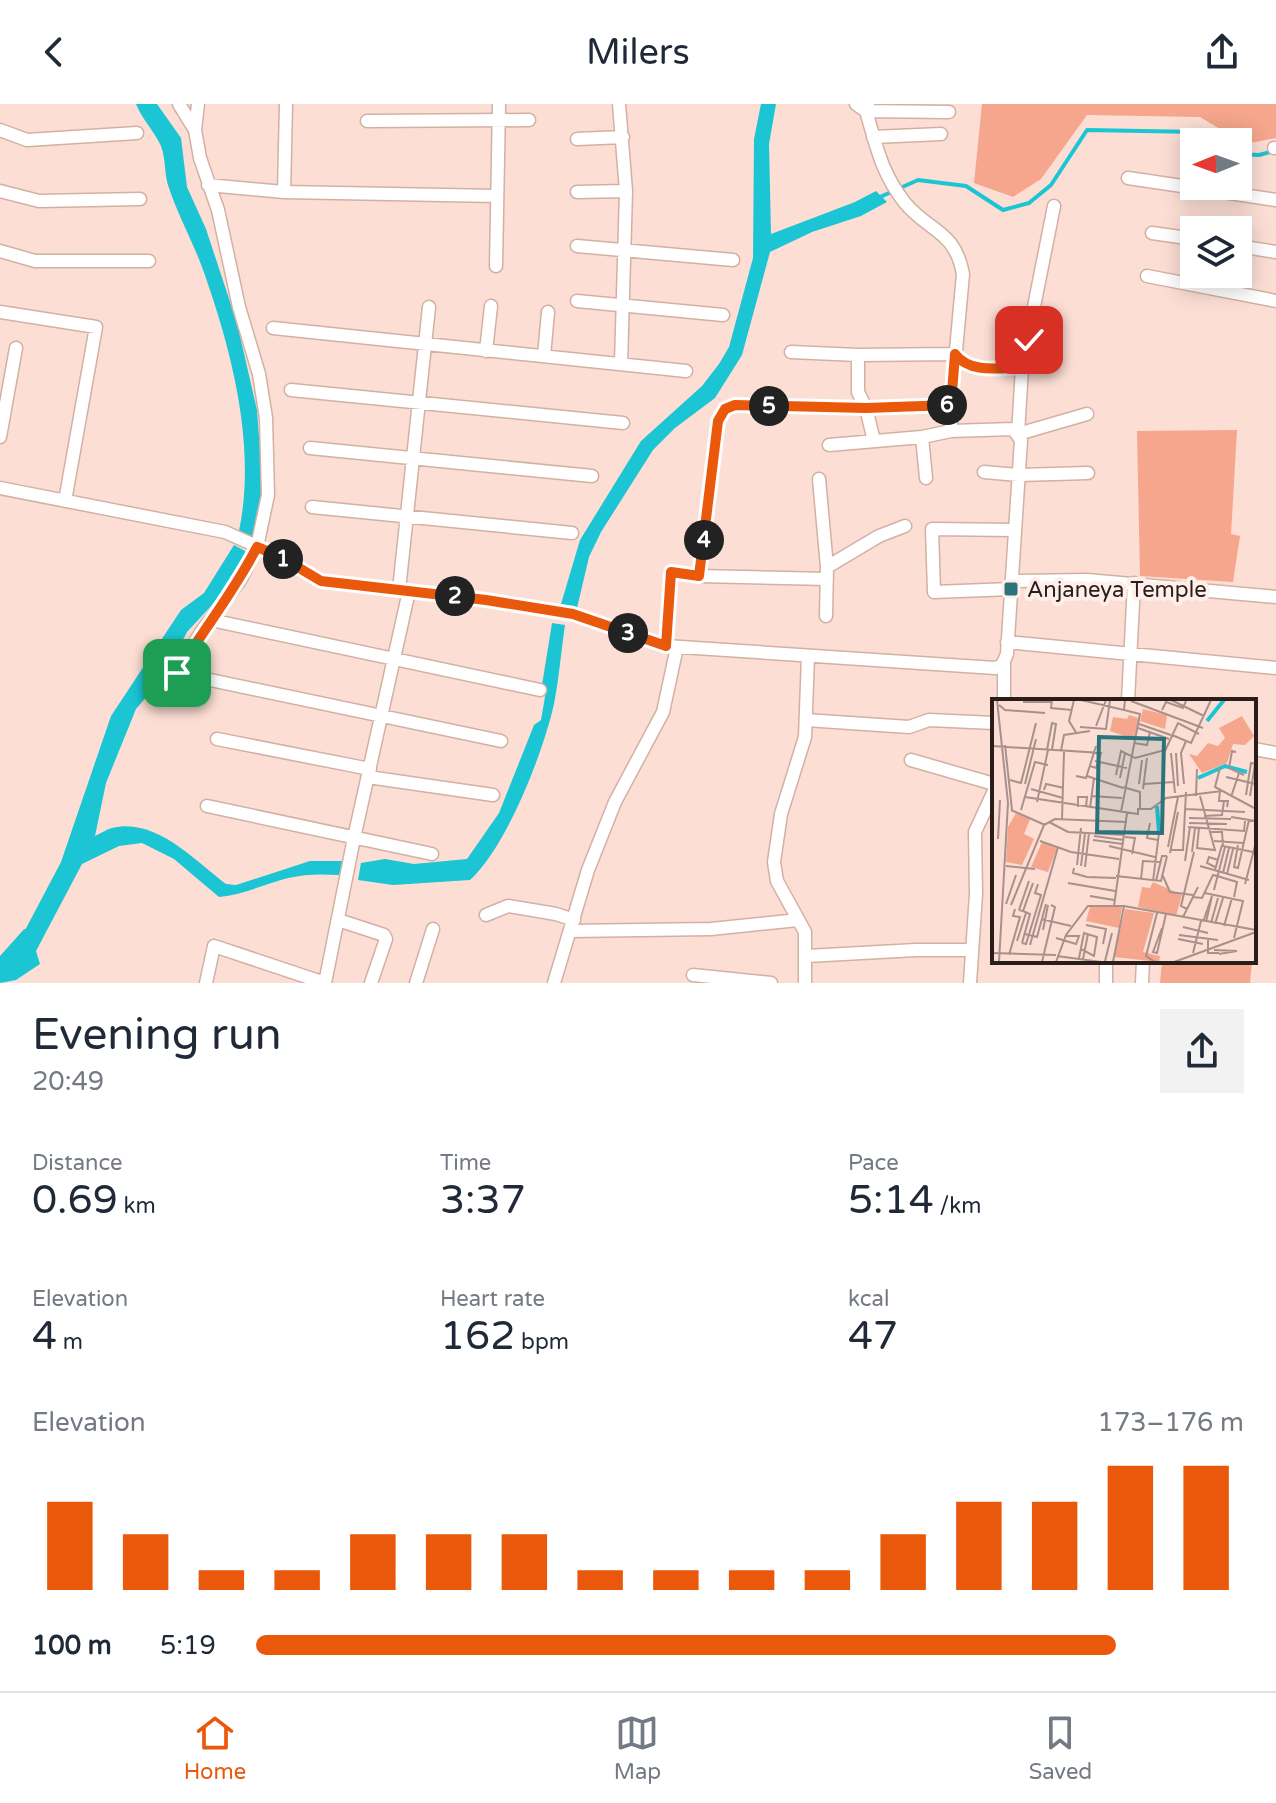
<!DOCTYPE html>
<meta charset="utf-8">
<style>
:root{--surface:#fff;--page:#f2f2f3;--text:#1f2937;--muted:#747a83;--line:#e0e1e3;--accent:#ea580c}
body{margin:0;font-family:"Varela Round",sans-serif;background:var(--page);color:var(--text);height:100vh;display:flex;flex-direction:column;font-size:30px;white-space:nowrap}
*{box-sizing:border-box;margin:0}
p{font-size:26px;color:var(--muted)}
.icon{flex:none;width:44px;height:44px;fill:none;stroke:currentColor;stroke-width:2;stroke-linecap:round;stroke-linejoin:round}
.map{position:relative;height:879px;overflow:hidden}
.drawer{display:flex;flex-direction:column;background:var(--surface);flex:1}
.drawer>*{flex:none}
.needle{width:52px;rotate:269deg}
.controls{position:absolute;left:1180px;top:24px;display:grid;gap:16px}
.controls a{display:grid;place-items:center;width:72px;height:72px;border-radius:0px;background:var(--surface);box-shadow:0 4px 20px #0003;font-size:40px}
.pin{position:absolute;display:grid;place-items:center;width:68px;height:68px;color:#fff;margin:-34px;border-radius:16px;box-shadow:0 4px 12px #0006}
.km{position:absolute;width:40px;height:40px;margin:-20px;border-radius:50%;background:#222;color:#fff;font-size:22px;line-height:40px;text-align:center}
.round{display:grid;place-items:center;flex:none;width:84px;height:84px;border-radius:0px;background:var(--page)}
.overview{display:flex;align-items:center;justify-content:space-between;height:136px;padding:0 32px}
h1{font-size:44px;font-weight:600;line-height:60px}
.metrics{display:grid;grid-template-columns:repeat(3,1fr);gap:12px;height:136px;padding:8px 32px}
.metrics div{display:grid;align-content:center}
.metrics b{font-size:40px;font-weight:600}
.metrics small{font-size:22px;font-weight:400}
.metrics p{font-size:22px}
.chart{height:224px;padding:16px 32px}
.chart p{display:flex;justify-content:space-between}
.chart svg{width:100%;height:144px;margin-top:8px;stroke:var(--accent);stroke-width:6}
ul{padding:0 32px;list-style:none;font-size:26px}
li{display:grid;grid-template-columns:128px 96px 1fr;align-items:center;height:60px}
li i{height:20px;border-radius:10px;background:var(--accent)}
header{display:flex;justify-content:space-between;align-items:center;height:104px;padding:0 32px;background:var(--surface);font-size:36px;font-weight:600}
.menu{display:flex;justify-content:space-around;align-items:center;height:112px;border-top:2px solid var(--line);background:var(--surface);font-size:22px;color:var(--muted)}
.menu a{display:grid;justify-items:center;gap:4px}
.menu .selected{color:var(--accent)}
.map>svg:first-child{display:block}
.green{fill:#f5a68c}
.water{fill:#1bc5d4}
.lines{fill:none;stroke-linecap:round;stroke-linejoin:round}
.stream{stroke:#1bc5d4;stroke-width:4}
.minor-casing{stroke:#d3b0a4;stroke-width:15}
.minor{stroke:#fff;stroke-width:12}
.route-casing{stroke:#fff;stroke-width:16}
.route{stroke:#ea580c;stroke-width:10}
.poi-dot{fill:#2b747c;stroke:#feefea;stroke-width:3}
.labels{text-anchor:middle;stroke-width:8;stroke-linejoin:round;paint-order:stroke}
.poi-label{font-size:22px;fill:#2b1e1a;stroke:#feefea;text-anchor:start}
.inset-river{fill:none;stroke:#1bc5d4;stroke-width:4}
.inset-road{fill:none;stroke:#a8918a;stroke-width:2}
.view{fill:#2b747c;fill-opacity:0.15;stroke:#2b747c;stroke-width:4}
.inset-edge{fill:none;stroke:#2b1e1a;stroke-width:4}
</style>
<header><svg class="icon" aria-label="back" viewBox="0 0 24 24"><path d="M15 5l-7 7 7 7"/></svg>Milers<svg class="icon" aria-label="share" viewBox="0 0 24 24"><path d="M12 15V3M7 8l5-5 5 5M5 13v7h14v-7"/></svg></header>
<div class="map">
<svg width="1276" height="879" viewBox="0 0 1276 879">
<rect width="100%" height="100%" fill="#fcded4"/>
<path class="green" d="M982 0H1276V34L1245 40 1200 13 1087 11 1041 75 1013 93 974 79Z
M1237 326 1231 430 1240 432 1233 478 1140 472 1137 327Z
M1162 857H1252L1250 879H1160Z"/>
<path class="water" d="M136 0H157L181 34 187 83 206 125 237 219 257 306 263 388 254 433 239 427C257 341 231 244 202 163 192 136 178 111 169 84 164 71 166 55 161 42 154 27 142 15 136 0Z
M761 0H776L769 40 771 130 855 98 876 87 887 98 861 112 812 128 770 148 742 251 715 294 675 324 653 346 601 428 589 453 577 504 561 500 580 436 641 337 702 282 719 260 729 243 753 154 754 35Z
M234 441 247 448 236 475 187 528 164 572 136 605 106 679 95 732C100 730 107 725 112 724 156 713 195 757 226 780L236 781 310 757H343L339 771C321 770 305 770 288 774 264 780 243 791 219 793L174 755 142 739 119 742 82 760 36 847 40 860 16 876 0 879V854L23 830 61 758 111 612 181 506 204 489Z
M552 519 565 521C561 548 559 575 554 600 543 649 507 742 470 776L393 781 358 776 361 759 385 755 414 760 467 755 499 709 534 621 541 616 546 587 542 581Z"/>
<g class="lines">
<path class="stream" d="M1238 50 1259 51 1274 47
M880 93 918 76 966 82 1003 106 1029 99 1051 81 1087 26 1198 28 1216 38
M0 855 25 827"/>
<defs>
<path id="minor" d="M179 0 195 26 200 54 218 106 239 203 259 270 266 314 268 391 257 443 241 475 201 528 177 569 501 637
M619 0 626 87 621 260
M856 0 866 7C877 44 881 68 905 99 929 128 955 126 963 170L951 301V327L1013 325 1021 336 1007 550 1004 557V597
M868 0 866 7 949 8
M367 17 529 16
M0 26 27 36 137 29
M195 26 198 0
M873 33 941 30
M577 35 623 33
M1274 44H1276
M1128 74 1276 96
M208 81 284 88 497 92
M0 87 39 97 140 95
M284 88 286 0
M577 88 626 87
M1054 102 1022 263 1018 330 1087 310
M1152 129 1194 135
M577 142 733 156
M1238 142 1276 148
M0 147 35 157H149
M496 162 499 0
M1147 172 1276 197
M577 197 723 211
M0 208 96 223 65 397
M273 224 686 267
M486 247 491 202
M791 248 858 251 955 250
M955 250C970 270 1000 264 1022 263
M858 251V288L866 304 874 337
M544 252 548 208
M291 286 623 319
M0 333 16 244
M922 333 926 374
M829 341 922 333 951 327
M310 344 592 372
M984 368 1019 371 1088 369
M819 375 827 463 826 512
M0 384 225 428 279 452 321 477 486 496 573 510 666 542 995 564 1001 562 1004 557
M312 403 572 429
M827 463 879 432 905 422
M699 472 718 317 725 305 735 301 866 304 951 301
M1012 477 1087 476 1276 493
M1011 485 934 488 932 425 1015 426
M399 486 429 203
M211 516 540 586
M1007 538 1276 564
M666 542 671 468 699 472 827 475
M1128 597 1134 479
M806 616 909 623 929 616 994 619
M217 635 370 665
M1254 645 1276 649
M911 656 994 680
M368 673 493 691
M207 702 432 750
M486 811 508 802 556 810 574 816
M338 816 384 831 386 835 371 879
M570 827 711 825 798 816
M807 852 916 846H972
M693 871 771 879
M206 879 214 842 325 879
M325 879 354 734 409 487
M416 879 433 825
M554 879 588 766 615 698 663 608 677 543
M805 879V828L777 777 774 758 781 710 805 633 808 552
M970 879 976 790 975 728 994 687
M1106 879V857
M1142 879 1143 857"/>
</defs>
<use href="#minor" class="minor-casing"/>
<use href="#minor" class="minor"/>
</g>
<g class="lines">
<defs>
<path id="route" d="M177 569C203 526 234 488 257 443L279 452 321 477 486 496 573 510 666 542 671 468 699 472 718 317 725 305 735 301 866 304 951 301 955 250C970 270 1000 264 1022 263L1029 236"/>
</defs>
<use href="#route" class="route-casing"/>
<use href="#route" class="route"/>
</g>
<rect class="poi-dot" x="1003" y="477" width="16" height="16" rx="4"/>
<g class="labels">
<g class="poi-label">
<text x="1027" y="493">Anjaneya Temple</text>
</g>
</g>
<g transform="translate(992 595)">
<rect width="264" height="264" fill="#fcded4"/>
<path d="M151 10 175 16 173 30 148 22ZM137 16 147 19 142 40 118 32 121 18 135 20ZM250 17 262 37 253 46 241 45 235 64 210 74 197 55 205 57 216 44 226 47 233 39 227 29ZM24 114 38 120 32 135 42 140 30 166 14 163 16 128ZM50 143 65 149 56 173 39 168ZM161 183 190 196 184 217 146 208 150 188 158 189ZM98 208H130L127 229 94 222ZM133 210 162 214 151 253 168 257 167 263 122 258Z" fill="#f5a68c"/>
<path class="inset-river" d="M215 22 232 1M206 79 233 67 255 73M165 107 167 133"/>
<path class="inset-road" d="M5 1 16 104 7 263M60 1 59 9 80 11M82 1 77 22 85 35M89 1 132 11M179 1 212 17M139 2 211 29M31 3H59M7 6 13 11 53 14M170 11 174 3 191 9 194 2M147 25 179 36M104 27 114 1M88 28 114 30 118 1M146 29 177 40M180 36 199 44 219 1M142 44 155 46 158 33M13 46 20 111M0 47 109 54 104 69 98 67M55 51 60 24 64 25 60 51M69 52 72 36 98 32M173 52 186 24 207 35M244 53 240 52 237 69 252 76M179 54 183 94M184 54 186 87M103 62 135 69M228 69 223 88 264 110M124 76 129 52 143 59 173 51M84 77 94 79 104 47M95 77 131 89M234 78 264 85M128 79 133 54M18 81 29 84 44 24M33 85 44 40M147 85 150 61M152 85 181 83M192 85 189 54 194 42M131 88 148 93V110M39 90 71 99M151 90 155 59M52 91 54 85 72 89M228 92 227 102H236L235 108M254 96 259 64 264 65M99 97 130 99M204 97 205 70M258 97 263 65M33 98 146 115V110H159L174 99 230 92M239 98 247 74M45 103 56 51M86 108V98H95L94 108M98 109 102 79M194 110 253 113M19 111 53 126M29 111 43 63 56 66M129 113 148 15 132 11 133 1M212 117 230 116 232 102M239 118 264 122M197 119 239 120M70 120 72 53M57 123 76 133 133 136M158 124 155 139 166 141M197 124 235 125M196 128 252 132 253 122M207 129 205 149 223 151 208 97M219 133H230L231 147 261 153M102 137 132 141M133 138 143 139 140 155M6 140 8 101M101 141 131 145M48 142 79 153 127 160M222 142 251 144M246 146 242 168 246 169 257 121M117 147 163 158M176 148 186 98M178 151H191L194 93M200 153 203 129M178 154 186 113M193 162 198 128M85 166 89 129M14 167 43 170M89 167 93 134M208 167 257 181M93 168 97 134M223 168 215 164 217 158 226 161M82 169 81 174 95 178 124 179M223 171 230 146M231 174 237 149M170 175 178 193 201 196M235 175 241 150M124 177 169 182 175 157M225 177 245 183 242 198M149 180 151 162 168 163M161 182 167 134M164 182 170 157H175M76 184 123 192M253 185 264 143M222 191 233 148M213 194 251 202 242 239M98 197 122 201M200 198 210 199 221 176 225 177M14 205 24 176M19 206 52 126 63 120 135 123M122 207 135 114M195 210 189 207 202 153M27 211 31 212 41 184M27 211 37 182M191 218 206 188M49 220 79 227M211 223 220 197 214 223M219 224 226 199M223 225 231 199M94 226 114 230 111 245M232 227 240 199M191 228 216 234M170 229 161 253 165 254 174 215M51 231 56 206M33 235 45 238 54 205M187 236 226 241M64 239 84 245 87 237H73M186 240 211 245M216 240V254H227M25 242 34 214M30 244 34 245 49 196 43 194 46 185M30 244 38 215 31 212M38 246 66 148M222 251 245 252 227 255M0 254 64 256M201 254 209 222M17 256 28 218 21 217 23 210M65 257 109 263M87 259 92 234 105 238 102 257 89 250M91 260 96 235M113 262 120 234M50 263 63 208 59 206M64 263 74 236 96 207H132L264 231M121 263 132 207M163 263 154 257 165 214M182 263 264 233"/>
<path class="view" d="M107 38 172 40 170 134 105 133Z"/>
<rect width="264" height="264" class="inset-edge"/>
</g>
</svg>
<div class="controls">
<a><svg class="needle" viewBox="-14 -14 28 28"><path d="M0-13l5 13h-10z" fill="#e53935"/><path d="M0 13l5-13h-10z" fill="#747a83"/></svg></a>
<a><svg class="icon" aria-label="layers" viewBox="0 0 24 24"><path d="M12 4l9 5-9 5-9-5zM3 14l9 5 9-5"/></svg></a>
</div>
<div class="pin" style="left:177px;top:569px;background:#1e9e55"><svg class="icon" aria-label="arrive" viewBox="0 0 24 24"><path d="M6 21V4h12l-3 4 3 4H6"/></svg></div>
<div class="pin" style="left:1029px;top:236px;background:#d93025"><svg class="icon" aria-label="check" viewBox="0 0 24 24"><path d="M5 12l5 5 9-10"/></svg></div>
<b class="km" style="left:283px;top:455px">1</b>
<b class="km" style="left:455px;top:492px">2</b>
<b class="km" style="left:628px;top:529px">3</b>
<b class="km" style="left:704px;top:436px">4</b>
<b class="km" style="left:769px;top:302px">5</b>
<b class="km" style="left:947px;top:301px">6</b>
</div>
<section class="drawer">
<div class="overview"><div><h1>Evening run</h1><p>20:49</p></div><a class="round"><svg class="icon" aria-label="share" viewBox="0 0 24 24"><path d="M12 15V3M7 8l5-5 5 5M5 13v7h14v-7"/></svg></a></div>
<div class="metrics">
<div><p>Distance</p><b>0.69<small> km</small></b></div>
<div><p>Time</p><b>3:37</b></div>
<div><p>Pace</p><b>5:14<small> /km</small></b></div>
</div>
<div class="metrics">
<div><p>Elevation</p><b>4<small> m</small></b></div>
<div><p>Heart rate</p><b>162<small> bpm</small></b></div>
<div><p>kcal</p><b>47</b></div>
</div>
<div class="chart"><p><span>Elevation</span>173–176 m</p>
<svg viewBox="0 0 160 44" preserveAspectRatio="none"><path d="M5 44V17M15 44V27M25 44V38M35 44V38M45 44V27M55 44V27M65 44V27M75 44V38M85 44V38M95 44V38M105 44V38M115 44V27M125 44V17M135 44V17M145 44V6M155 44V6"/></svg>
</div>
<ul>
<li><b>100 m</b>5:19<i style="width:87%"></i></li>
</ul>
</section>
<nav class="menu">
<a class="selected"><svg class="icon" aria-label="home" viewBox="0 0 24 24"><path d="M3 11l9-7 9 7M6 9v11h12V9"/></svg>Home</a>
<a><svg class="icon" aria-label="map" viewBox="0 0 24 24"><path d="M3 6l6-2 6 2 6-2v14l-6 2-6-2-6 2zM9 4v14M15 6v14"/></svg>Map</a>
<a><svg class="icon" aria-label="saved" viewBox="0 0 24 24"><path d="M7 4h10v16l-5-4-5 4z"/></svg>Saved</a>
</nav>
